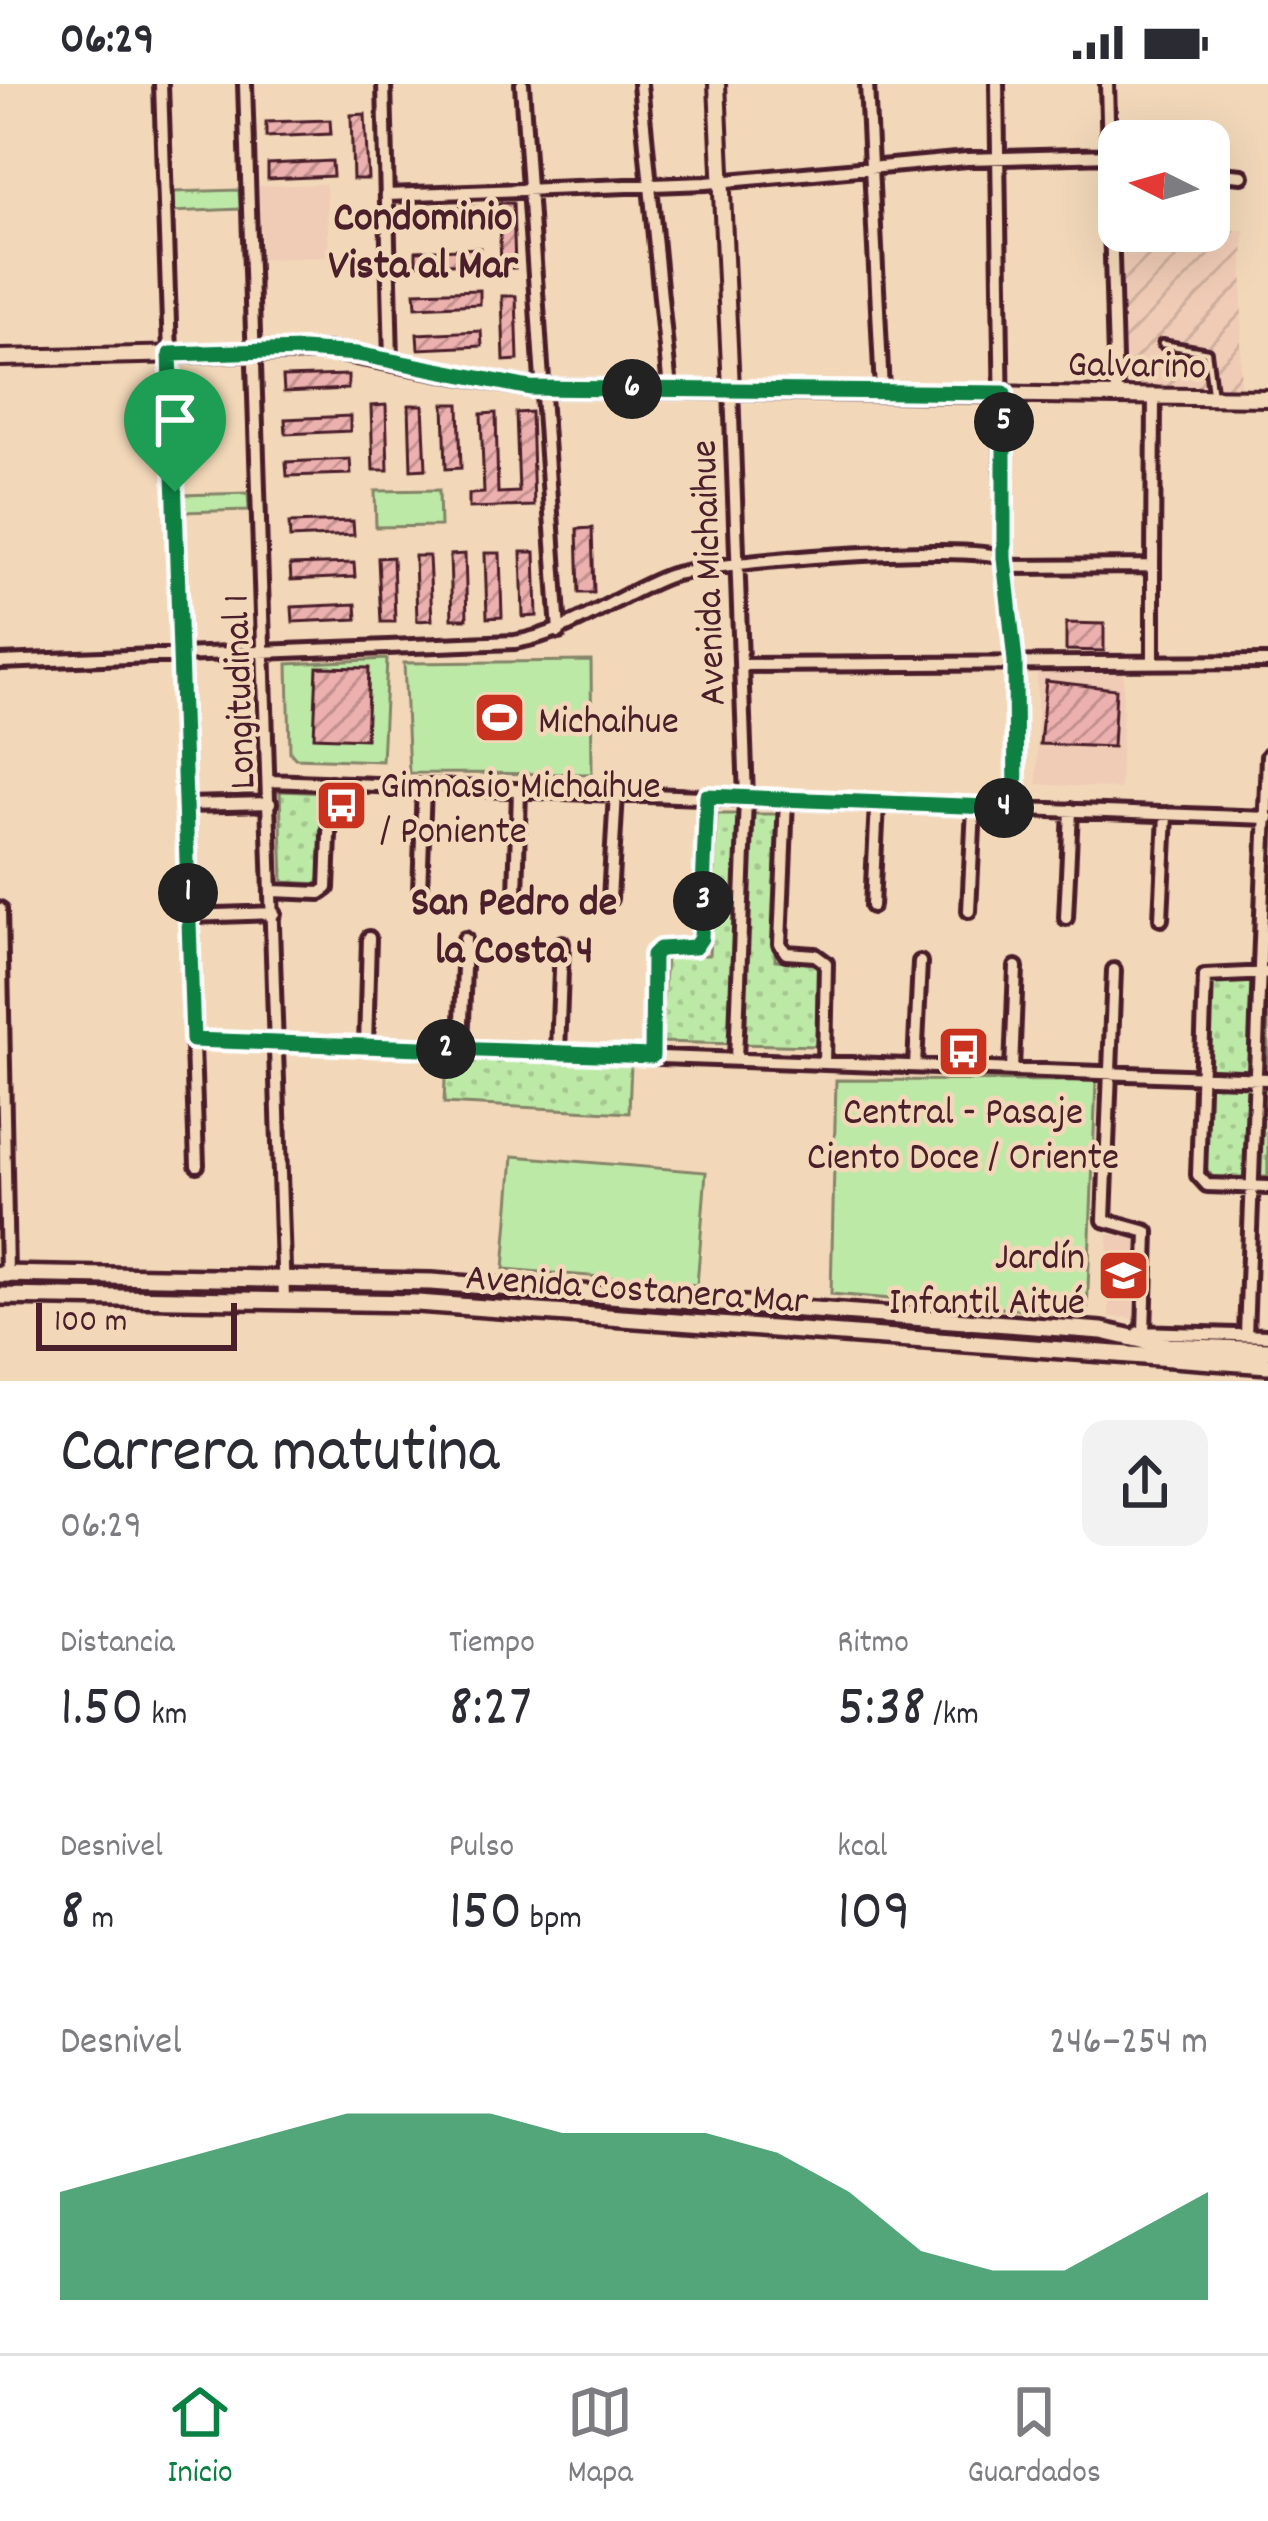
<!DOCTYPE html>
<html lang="es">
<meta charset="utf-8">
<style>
:root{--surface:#fff;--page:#f2f2f3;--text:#2b2b33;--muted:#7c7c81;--line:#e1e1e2;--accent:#0b8043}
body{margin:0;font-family:Dekko,sans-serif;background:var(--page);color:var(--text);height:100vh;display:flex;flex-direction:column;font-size:45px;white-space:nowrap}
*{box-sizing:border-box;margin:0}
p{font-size:39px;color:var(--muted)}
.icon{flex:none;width:66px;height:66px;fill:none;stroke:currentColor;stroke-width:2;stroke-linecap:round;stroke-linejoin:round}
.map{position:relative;height:1297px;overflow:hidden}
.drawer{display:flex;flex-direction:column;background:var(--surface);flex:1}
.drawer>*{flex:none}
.needle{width:78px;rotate:275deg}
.fabs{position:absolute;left:1098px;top:36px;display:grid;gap:24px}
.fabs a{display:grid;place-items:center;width:132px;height:132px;border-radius:24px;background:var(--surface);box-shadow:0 12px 48px #0002;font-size:60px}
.scale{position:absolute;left:36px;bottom:30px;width:201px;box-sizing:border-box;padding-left:12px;border:6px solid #4a1f2b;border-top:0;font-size:33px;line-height:42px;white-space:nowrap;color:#4a1f2b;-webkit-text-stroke:9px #f2d8b9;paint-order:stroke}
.pin{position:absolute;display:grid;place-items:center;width:102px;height:102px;color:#fff;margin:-123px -51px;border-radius:50% 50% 50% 0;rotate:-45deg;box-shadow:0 0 12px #0007}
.pin .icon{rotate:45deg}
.km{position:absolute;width:60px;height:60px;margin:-30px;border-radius:50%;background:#222;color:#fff;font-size:33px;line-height:60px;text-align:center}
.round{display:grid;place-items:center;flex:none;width:126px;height:126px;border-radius:24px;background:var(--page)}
.headline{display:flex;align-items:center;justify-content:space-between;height:204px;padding:0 60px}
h1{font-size:66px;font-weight:600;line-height:90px}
.stats{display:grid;grid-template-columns:repeat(3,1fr);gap:18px;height:204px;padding:12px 60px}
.stats div{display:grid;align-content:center}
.stats b{font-size:60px;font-weight:600}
.stats small{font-size:33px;font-weight:400}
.stats p{font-size:33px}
.chart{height:336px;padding:24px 60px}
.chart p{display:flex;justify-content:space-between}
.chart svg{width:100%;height:216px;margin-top:12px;fill:var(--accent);opacity:.7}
.status{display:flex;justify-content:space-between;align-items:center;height:84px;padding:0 60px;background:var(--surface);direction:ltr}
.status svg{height:33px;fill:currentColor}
.dock{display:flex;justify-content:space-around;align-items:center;height:168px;border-top:3px solid var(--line);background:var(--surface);font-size:33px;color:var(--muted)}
.dock a{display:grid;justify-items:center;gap:6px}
.dock .active{color:var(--accent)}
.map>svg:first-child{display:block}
.built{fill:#f0ccb6}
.industrial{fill:url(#industrial-furrows)}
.grass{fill:url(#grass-tufts);stroke:#848468;stroke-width:3}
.park{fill:url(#park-dots);stroke:#848468;stroke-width:3}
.pitch{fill:#bde9a6;stroke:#848468;stroke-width:3}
.building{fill:url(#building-hatch);stroke:#4a1f2b;stroke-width:3}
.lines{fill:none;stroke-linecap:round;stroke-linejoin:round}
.service-casing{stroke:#4a1f2b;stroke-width:14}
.minor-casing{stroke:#4a1f2b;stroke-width:20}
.tertiary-casing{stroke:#4a1f2b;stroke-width:22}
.secondary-casing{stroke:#4a1f2b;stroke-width:24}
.service{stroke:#f2d8b9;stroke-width:4.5}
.minor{stroke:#f2d8b9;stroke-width:10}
.tertiary{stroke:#f2d8b9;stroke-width:14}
.secondary{stroke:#f2d8b9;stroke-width:15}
.route-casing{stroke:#fff;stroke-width:24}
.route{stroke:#0b8043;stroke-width:15}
.labels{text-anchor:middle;stroke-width:9;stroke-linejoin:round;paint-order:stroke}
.street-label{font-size:39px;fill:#4a1f2b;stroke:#f2d8b9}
.poi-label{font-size:39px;fill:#4a1f2b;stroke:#f2d8b9;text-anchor:start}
.neighbourhood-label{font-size:42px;font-weight:bold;fill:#4a1f2b;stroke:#f2d8b9}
</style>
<div class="status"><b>06:29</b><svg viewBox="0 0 49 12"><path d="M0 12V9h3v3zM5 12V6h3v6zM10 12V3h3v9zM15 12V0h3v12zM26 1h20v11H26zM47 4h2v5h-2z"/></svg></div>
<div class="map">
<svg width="1268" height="1297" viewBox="0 0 1268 1297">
<defs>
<pattern id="industrial-furrows" width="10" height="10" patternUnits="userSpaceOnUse" patternTransform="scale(3)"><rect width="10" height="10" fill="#f0ccb6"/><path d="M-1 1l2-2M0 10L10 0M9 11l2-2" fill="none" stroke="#cfaf9d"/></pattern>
<pattern id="grass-tufts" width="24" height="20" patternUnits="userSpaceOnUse" patternTransform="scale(3)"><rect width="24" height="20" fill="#bde9a6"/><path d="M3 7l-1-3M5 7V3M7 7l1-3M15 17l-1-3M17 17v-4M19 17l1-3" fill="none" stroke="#a4c78f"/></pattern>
<pattern id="park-dots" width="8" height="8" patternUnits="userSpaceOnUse" patternTransform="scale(3)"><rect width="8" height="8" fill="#bde9a6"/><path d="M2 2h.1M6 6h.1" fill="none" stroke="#a4c78f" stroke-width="1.8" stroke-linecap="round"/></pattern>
<pattern id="building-hatch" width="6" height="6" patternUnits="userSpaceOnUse" patternTransform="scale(3)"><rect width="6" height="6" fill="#ecb1ae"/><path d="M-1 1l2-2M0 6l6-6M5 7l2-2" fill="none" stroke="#c18f8e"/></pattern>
</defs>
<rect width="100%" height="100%" fill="#f2d8b9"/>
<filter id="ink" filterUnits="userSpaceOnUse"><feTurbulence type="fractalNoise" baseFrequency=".00833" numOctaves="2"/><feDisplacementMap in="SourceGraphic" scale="24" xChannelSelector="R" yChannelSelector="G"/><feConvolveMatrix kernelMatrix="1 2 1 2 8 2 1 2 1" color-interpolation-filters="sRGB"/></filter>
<g filter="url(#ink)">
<path class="built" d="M326 100 329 173 262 175 259 102Z
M1124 589 1120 705 1037 700V590Z
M1108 1151H1142L1139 1234 1109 1233Z"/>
<path class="industrial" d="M1244 146 1240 304 1137 302 1125 296 1122 147Z"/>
<path class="grass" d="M239 106 240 125 172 128V108Z
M248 409 249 426 182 428 181 411Z"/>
<path class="park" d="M280 707 326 709 321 800 283 798Z
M717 730H779L775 876 818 880 816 962 660 958 666 871H709Z
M1213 895 1268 896V1093H1213L1205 1084 1207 902Z
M446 973 631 979 629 1029 444 1019Z"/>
<path class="pitch" d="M439 406 440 442 376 443 375 407Z
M387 575 382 677 295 674 290 668 288 580Z
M591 577 592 690 409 689 404 579Z
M836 996 1096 997 1087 1231 831 1210Z
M513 1072 706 1088 697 1201 504 1185Z"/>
<path class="building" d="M365 30 368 95H353L351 31Z
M330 36 331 50 266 53V38Z
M332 77 333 92 268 95V80Z
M499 119H513L515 184H501Z
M478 123V137L414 140V125Z
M480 164 481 179 416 181V167Z
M480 206V220L416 223 415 208Z
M502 212H516L518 276 504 277Z
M481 247 482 262 418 265 417 250Z
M348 291V305L284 308 283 293Z
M444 320H459L461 384 446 385Z
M386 321 388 386H373L371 322Z
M409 321H423L426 385 411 386Z
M531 328 534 422 469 424V410L484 409 481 330 496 329 498 409 519 408 516 329Z
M350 332V347L286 350 285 335Z
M350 375 351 390 287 392 286 378Z
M353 437 354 451 290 454 289 439Z
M592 444 594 509H579L577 445Z
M521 468H535L537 532 523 533Z
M485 469H500L502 533 487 534Z
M465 470 467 535H452L450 471Z
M415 472H429L432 536 417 537Z
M393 473 395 538H381L378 474Z
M354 479 355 493 291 496 290 481Z
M356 520 357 535 293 538 292 523Z
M1066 539 1104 540V567L1066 566Z
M317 583 369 584 366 655 314 653Z
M1046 597 1116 605 1113 663 1040 660Z"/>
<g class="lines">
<defs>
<path id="service" d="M1162 260 1207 268 1212 307"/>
<path id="minor" d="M161 0 197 1081
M245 0 284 1215
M384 0 391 277
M522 0 559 548
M640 0 670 305
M867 0 882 307
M997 0 1004 474 1015 577 1016 724
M1107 0 1116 310
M1209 89 1242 92
M387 111 706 99 967 75 1109 71
M731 305 746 714 736 975
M1008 483 1153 482 1154 311
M0 578 515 558C573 548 613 514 666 493 707 477 967 458 1004 474
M1153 579V482
M741 581 1268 578
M269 697 1268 734
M786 715 780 860 786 869 815 871 826 879 824 979
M185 721 270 719
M420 806 424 703
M273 807 320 809 327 804 331 699
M516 811 519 706
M610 815 616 709
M872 822 877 719
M0 825 7 1190
M969 827 974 723
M189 832 274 829
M1066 834 1071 726
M1161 835 1166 730
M1114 886 1104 1136 1147 1148 1144 1248
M1268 889 1205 892 1198 1091 1207 1101 1268 1103
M193 956 1268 995
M366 962 369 854
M461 965 465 855
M558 969 562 859
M652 972 653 871 660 865 692 864 700 858 707 712
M915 982 920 878
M1012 986 1016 883
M1139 1248 1268 1252
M1246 1251 1268 672"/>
<path id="tertiary" d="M717 0 731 305
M0 274 328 267 530 304 1268 314"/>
<path id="secondary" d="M0 1190 431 1198 1102 1247 1168 1262 1268 1266
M0 1212 417 1219 1268 1281"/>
</defs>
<use href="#service" class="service-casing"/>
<use href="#minor" class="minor-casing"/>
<use href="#tertiary" class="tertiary-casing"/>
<use href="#secondary" class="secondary-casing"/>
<use href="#service" class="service"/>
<use href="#minor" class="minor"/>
<use href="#tertiary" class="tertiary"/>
<use href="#secondary" class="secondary"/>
</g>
</g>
<g class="lines" filter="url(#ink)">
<defs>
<path id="route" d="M303 266 357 270 530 304 1004 309V474L1015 577 1016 724 707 712 701 854 695 863 660 865 653 871 652 972 193 956 170 270Z"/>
</defs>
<use href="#route" class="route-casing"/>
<use href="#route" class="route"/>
</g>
<defs>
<symbol id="stadium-square" viewBox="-11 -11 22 22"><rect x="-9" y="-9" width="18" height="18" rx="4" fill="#c8321e" stroke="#f2d8b9"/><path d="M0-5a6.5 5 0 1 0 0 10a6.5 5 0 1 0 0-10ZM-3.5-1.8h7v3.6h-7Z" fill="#fff"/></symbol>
<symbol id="bus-square" viewBox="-11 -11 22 22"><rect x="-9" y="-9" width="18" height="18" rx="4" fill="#c8321e" stroke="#f2d8b9"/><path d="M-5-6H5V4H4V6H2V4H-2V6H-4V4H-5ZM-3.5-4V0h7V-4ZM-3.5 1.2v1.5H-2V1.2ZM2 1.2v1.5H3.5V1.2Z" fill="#fff"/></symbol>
<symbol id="school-square" viewBox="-11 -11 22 22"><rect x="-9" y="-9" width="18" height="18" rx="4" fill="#c8321e" stroke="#f2d8b9"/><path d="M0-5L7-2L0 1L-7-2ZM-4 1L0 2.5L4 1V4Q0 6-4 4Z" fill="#fff"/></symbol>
</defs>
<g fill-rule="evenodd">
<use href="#stadium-square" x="470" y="604" width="59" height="59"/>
<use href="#bus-square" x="312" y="692" width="59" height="59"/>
<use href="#bus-square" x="934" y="938" width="59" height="59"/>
<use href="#school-square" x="1094" y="1162" width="59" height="59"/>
</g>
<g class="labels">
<g class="street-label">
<text transform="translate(1137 278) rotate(1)" y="14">Galvarino</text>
<text transform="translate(705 489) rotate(-92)" y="14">Avenida Michaihue</text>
<text transform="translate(236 608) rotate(-92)" y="14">Longitudinal 1</text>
<text transform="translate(637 1202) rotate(4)" y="14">Avenida Costanera Mar</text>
</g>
<g class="poi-label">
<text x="538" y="648">Michaihue</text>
<text x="380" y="713">Gimnasio Michaihue<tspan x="380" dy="45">/ Poniente</tspan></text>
<text x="963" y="1039" text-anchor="middle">Central - Pasaje<tspan x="963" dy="45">Ciento Doce / Oriente</tspan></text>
<text x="1085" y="1184" text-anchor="end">Jardín<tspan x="1085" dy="45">Infantil Aitué</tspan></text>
</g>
<g class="neighbourhood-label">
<text x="423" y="145">Condominio<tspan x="423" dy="48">Vista al Mar</tspan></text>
<text x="514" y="830">San Pedro de<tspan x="514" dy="48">la Costa 4</tspan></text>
</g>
</g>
</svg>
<div class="fabs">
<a><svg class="needle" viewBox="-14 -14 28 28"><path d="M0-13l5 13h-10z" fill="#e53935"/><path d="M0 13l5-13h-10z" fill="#7c7c81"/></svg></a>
</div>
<div class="scale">100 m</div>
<div class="pin" style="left:175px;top:408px;background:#1e9e55"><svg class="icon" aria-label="arrive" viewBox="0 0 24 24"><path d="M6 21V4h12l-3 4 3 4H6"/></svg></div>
<b class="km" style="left:188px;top:809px">1</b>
<b class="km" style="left:446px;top:965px">2</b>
<b class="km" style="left:703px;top:817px">3</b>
<b class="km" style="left:1004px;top:724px">4</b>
<b class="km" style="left:1004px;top:338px">5</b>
<b class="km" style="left:632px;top:305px">6</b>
</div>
<section class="drawer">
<div class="headline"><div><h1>Carrera matutina</h1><p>06:29</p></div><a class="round"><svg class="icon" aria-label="share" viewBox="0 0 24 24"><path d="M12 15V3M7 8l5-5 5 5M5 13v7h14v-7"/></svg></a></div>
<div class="stats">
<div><p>Distancia</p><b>1.50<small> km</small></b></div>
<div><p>Tiempo</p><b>8:27</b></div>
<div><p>Ritmo</p><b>5:38<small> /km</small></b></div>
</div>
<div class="stats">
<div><p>Desnivel</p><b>8<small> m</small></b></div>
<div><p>Pulso</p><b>150<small> bpm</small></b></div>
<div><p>kcal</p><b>109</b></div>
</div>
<div class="chart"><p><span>Desnivel</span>246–254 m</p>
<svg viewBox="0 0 160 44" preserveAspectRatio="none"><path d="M0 44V22L10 18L20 14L30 10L40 6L50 6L60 6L70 10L80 10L90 10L100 14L110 22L120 34L130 38L140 38L150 30L160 22V44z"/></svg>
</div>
</section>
<nav class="dock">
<a class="active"><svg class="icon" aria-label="home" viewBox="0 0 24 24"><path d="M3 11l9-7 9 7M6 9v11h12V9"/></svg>Inicio</a>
<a><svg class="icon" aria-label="map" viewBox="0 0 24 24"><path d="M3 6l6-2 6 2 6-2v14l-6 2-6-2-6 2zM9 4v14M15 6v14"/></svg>Mapa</a>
<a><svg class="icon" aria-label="saved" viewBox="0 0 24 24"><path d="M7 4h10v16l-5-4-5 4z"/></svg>Guardados</a>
</nav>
